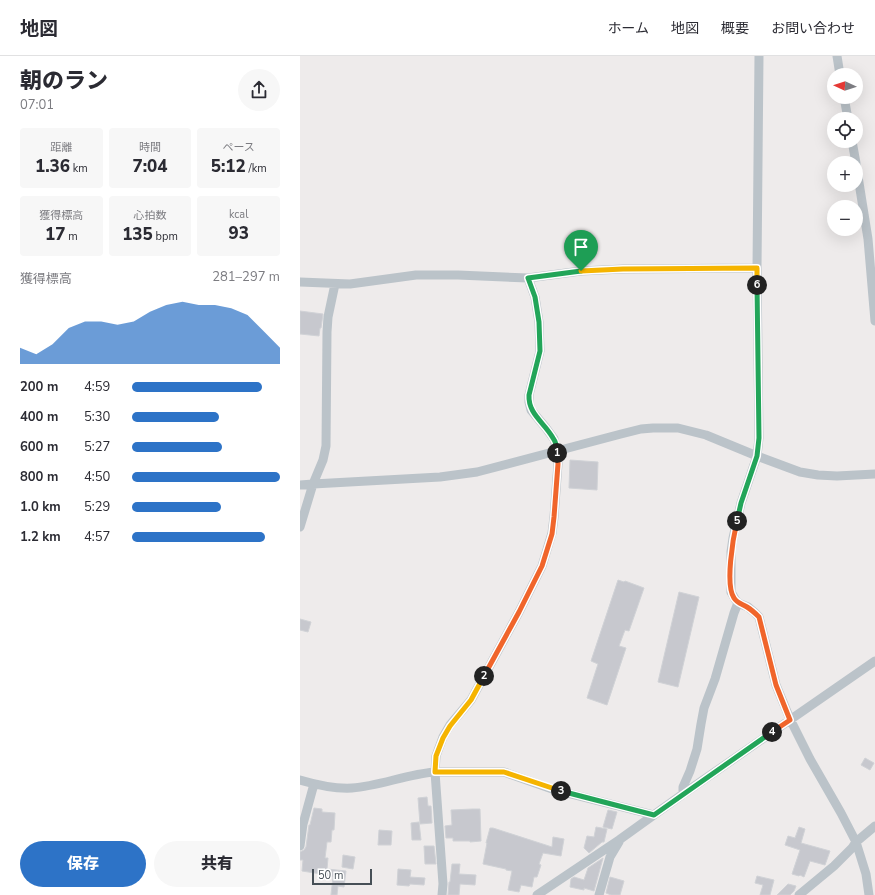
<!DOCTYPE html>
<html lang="ja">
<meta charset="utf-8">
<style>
:root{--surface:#fff;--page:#f7f7f7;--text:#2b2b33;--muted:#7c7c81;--line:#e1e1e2;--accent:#2d73c7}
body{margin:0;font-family:"Nunito Sans","Noto Sans JP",sans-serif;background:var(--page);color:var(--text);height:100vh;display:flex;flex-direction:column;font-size:15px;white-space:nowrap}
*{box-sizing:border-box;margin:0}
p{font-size:13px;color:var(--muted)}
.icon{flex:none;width:22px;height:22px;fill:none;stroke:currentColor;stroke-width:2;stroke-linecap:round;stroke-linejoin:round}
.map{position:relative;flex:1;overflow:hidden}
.drawer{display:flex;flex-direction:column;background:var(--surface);width:300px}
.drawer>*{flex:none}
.needle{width:26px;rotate:273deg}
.buttons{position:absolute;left:527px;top:12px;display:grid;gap:8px}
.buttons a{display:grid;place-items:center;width:36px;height:36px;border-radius:50%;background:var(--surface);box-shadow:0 4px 16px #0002;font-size:20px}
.scale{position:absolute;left:12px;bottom:10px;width:60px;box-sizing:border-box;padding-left:4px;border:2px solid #464f56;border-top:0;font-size:11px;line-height:14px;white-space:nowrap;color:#464f56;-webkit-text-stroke:3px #fff;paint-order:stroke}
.pin{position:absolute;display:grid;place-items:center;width:34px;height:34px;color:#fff;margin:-41px -17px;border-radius:50% 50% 50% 0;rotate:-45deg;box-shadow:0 0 4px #0007}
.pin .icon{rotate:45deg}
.km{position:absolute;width:20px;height:20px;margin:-10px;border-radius:50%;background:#222;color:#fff;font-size:11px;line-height:20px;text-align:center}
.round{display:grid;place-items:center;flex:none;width:42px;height:42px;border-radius:21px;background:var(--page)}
.overview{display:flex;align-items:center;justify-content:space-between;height:68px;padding:0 20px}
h1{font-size:22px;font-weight:800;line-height:30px}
.metrics{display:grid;grid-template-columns:repeat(3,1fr);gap:6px;height:68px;padding:4px 20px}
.metrics div{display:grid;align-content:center;border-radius:4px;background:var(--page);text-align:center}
.metrics b{font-size:17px;font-weight:800}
.metrics small{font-size:11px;font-weight:400}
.metrics p{font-size:11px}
.chart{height:112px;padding:8px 20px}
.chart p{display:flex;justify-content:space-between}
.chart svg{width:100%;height:72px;margin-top:4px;fill:var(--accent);opacity:.7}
.button{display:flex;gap:8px;margin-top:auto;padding:8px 20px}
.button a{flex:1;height:46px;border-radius:24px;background:var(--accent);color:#fff;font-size:16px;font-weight:800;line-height:46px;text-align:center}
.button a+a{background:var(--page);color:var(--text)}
ul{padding:0 20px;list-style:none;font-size:13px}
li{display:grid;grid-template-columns:64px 48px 1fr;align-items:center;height:30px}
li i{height:10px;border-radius:5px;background:var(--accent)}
header{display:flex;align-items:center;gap:24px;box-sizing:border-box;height:56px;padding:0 20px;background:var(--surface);border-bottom:1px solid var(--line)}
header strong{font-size:19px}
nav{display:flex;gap:22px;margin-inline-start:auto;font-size:14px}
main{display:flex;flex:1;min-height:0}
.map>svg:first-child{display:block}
.building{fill:#c7c8ce;stroke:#d0d2d6}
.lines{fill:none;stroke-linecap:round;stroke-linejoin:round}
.minor{stroke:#bbc3c9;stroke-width:9}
.split-1-casing{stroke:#fff;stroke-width:8}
.split-2-casing{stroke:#fff;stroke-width:8}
.split-3-casing{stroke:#fff;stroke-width:8}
.split-4-casing{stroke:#fff;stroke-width:8}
.split-5-casing{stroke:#fff;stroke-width:8}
.split-6-casing{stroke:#fff;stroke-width:8}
.split-7-casing{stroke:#fff;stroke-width:8}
.split-1{stroke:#22a559;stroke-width:5}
.split-2{stroke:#f0652b;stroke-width:5}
.split-3{stroke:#f5b400;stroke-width:5}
.split-4{stroke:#22a559;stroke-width:5}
.split-5{stroke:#f0652b;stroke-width:5}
.split-6{stroke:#22a559;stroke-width:5}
.split-7{stroke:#f5b400;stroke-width:5}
</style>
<header>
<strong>地図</strong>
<nav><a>ホーム</a><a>地図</a><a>概要</a><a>お問い合わせ</a></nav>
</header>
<main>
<section class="drawer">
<div class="overview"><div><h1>朝のラン</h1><p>07:01</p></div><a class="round"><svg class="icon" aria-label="share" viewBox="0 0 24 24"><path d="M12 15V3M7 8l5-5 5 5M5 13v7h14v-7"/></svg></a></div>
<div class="metrics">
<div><p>距離</p><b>1.36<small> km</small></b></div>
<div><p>時間</p><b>7:04</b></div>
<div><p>ペース</p><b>5:12<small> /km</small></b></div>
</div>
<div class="metrics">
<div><p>獲得標高</p><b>17<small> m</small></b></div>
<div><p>心拍数</p><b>135<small> bpm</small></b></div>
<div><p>kcal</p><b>93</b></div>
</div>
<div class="chart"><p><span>獲得標高</span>281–297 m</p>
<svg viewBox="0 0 160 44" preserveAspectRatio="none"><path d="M0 44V34L10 38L20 32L30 22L40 18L50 18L60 20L70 18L80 12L90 8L100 6L110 8L120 8L130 10L140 14L150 24L160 34V44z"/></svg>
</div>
<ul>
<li><b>200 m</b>4:59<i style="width:88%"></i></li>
<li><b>400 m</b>5:30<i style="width:59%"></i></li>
<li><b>600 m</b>5:27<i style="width:61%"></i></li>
<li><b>800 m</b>4:50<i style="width:100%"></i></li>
<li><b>1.0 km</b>5:29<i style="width:60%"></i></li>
<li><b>1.2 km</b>4:57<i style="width:90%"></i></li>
</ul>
<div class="button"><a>保存</a><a>共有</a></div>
</section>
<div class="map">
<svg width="575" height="839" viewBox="0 0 575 839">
<rect width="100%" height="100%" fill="#eeebeb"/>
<path class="building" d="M0 255 23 258 21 272H20L19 280 0 278Z
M270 404 298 406 297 434 269 432Z
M318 524 324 526 325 525 344 532 329 575 325 574 319 590 326 592 307 649 287 642 298 608 291 605Z
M379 536 399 541 378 631 358 626Z
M0 563 11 566 8 576 0 574Z
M565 702 574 707 570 714 561 709Z
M127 741 128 750H131L132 767 120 768 118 742Z
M14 752 22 753V756L35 757 34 774H32L31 786H27L25 802H28L27 813 46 815 44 831 38 830 37 839H31L33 821 20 820 21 818 2 815 3 804H0V796L4 794 6 791 9 769H10Z
M173 753H180L181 785 170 786V785H153V782H146L145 770 152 769 151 754Z
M308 754 317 756 312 773 303 771Z
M119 766 121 784H112L111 767Z
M296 771 307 773 304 786H302L289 797 284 792 287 780 294 781Z
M499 771 505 773 501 787 530 795 525 809 510 805 504 821 500 819 499 820 492 818 500 794 485 789 488 780 495 782Z
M190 772H193L252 791 253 781 264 783 261 800 243 797 239 808 241 809 237 821H234L232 831 221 829 219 836 208 834 212 815 206 814V813L183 808 187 787H186Z
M79 774 92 775 91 789H78Z
M124 790H134L136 808H125Z
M43 799 55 801 53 813 42 811Z
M303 802 294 835 284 832V834L270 831 271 823 274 821 284 824 288 812Z
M152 808H160L159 818 176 819 175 829 160 828 159 839H148L149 826H150Z
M98 813 111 814 110 821 125 822 124 829 110 828 109 830 97 829Z
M457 820 474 824 470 839H460L463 829 455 827Z
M310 821 324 825 320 839H311L306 837Z
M488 828 496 830 494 835 490 839H477Z"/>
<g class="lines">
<path class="minor" d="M459 0 457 212 459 382 457 400 441 447 433 482 431 496V536L435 543 438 547 448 551 454 556 459 561 476 629 490 663 510 703 541 757 556 786 566 818 569 839
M537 0 540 19
M544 41 548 63
M552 85 556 107
M556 108 568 183 575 265
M228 222 235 241 239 266 240 295 229 339V346L231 354 246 372 254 383 257 395 258 408 254 461 252 477 242 510 219 556 171 644 150 669 143 681 136 700 135 716H204L255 734 354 759
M0 226 50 228 116 219H158L228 222 281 215 323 213 457 212
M0 429 13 428 140 421 177 416 321 378 341 373 353 372H378L406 379 457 400 500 416 518 419 537 420 575 418
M0 471 13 428 23 404 26 390 27 276 28 261 35 228
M0 724C17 729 35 733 52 732 80 730 107 718 135 716L143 828 142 839
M383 738V731L390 715 397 693 401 668 404 652 415 623 434 557 438 547
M0 790 3 768 14 728
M237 839 319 784 383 738 575 605
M299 839 310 801 319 786
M499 839 534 810 552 792 556 786 575 770"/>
</g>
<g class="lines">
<defs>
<path id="split-1" d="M257 397C257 392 256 386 253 382 244 366 228 358 229 339L240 295 239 266 235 241 228 222 281 215"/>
<path id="split-2" d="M184 620 219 556 242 510 252 478 254 461 258 408 257 397"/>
<path id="split-3" d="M184 620 171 644 150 670 143 682 136 700 135 716H204L261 735"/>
<path id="split-4" d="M261 735 354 759 472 676"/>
<path id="split-5" d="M437 465C433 482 425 529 434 542 437 547 442 548 447 551 452 554 455 557 459 561L476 629 490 664 472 676"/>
<path id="split-6" d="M437 465 441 447 457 400 459 382 457 229"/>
<path id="split-7" d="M281 215 323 213 457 212V229"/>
</defs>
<use href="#split-1" class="split-1-casing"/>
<use href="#split-2" class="split-2-casing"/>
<use href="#split-3" class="split-3-casing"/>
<use href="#split-4" class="split-4-casing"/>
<use href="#split-5" class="split-5-casing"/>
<use href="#split-6" class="split-6-casing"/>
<use href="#split-7" class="split-7-casing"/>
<use href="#split-1" class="split-1"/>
<use href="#split-2" class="split-2"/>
<use href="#split-3" class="split-3"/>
<use href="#split-4" class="split-4"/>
<use href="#split-5" class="split-5"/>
<use href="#split-6" class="split-6"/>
<use href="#split-7" class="split-7"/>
</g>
</svg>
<div class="buttons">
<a><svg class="needle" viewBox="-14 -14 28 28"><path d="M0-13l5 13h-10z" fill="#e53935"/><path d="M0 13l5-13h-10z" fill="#7c7c81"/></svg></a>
<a><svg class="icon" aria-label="locate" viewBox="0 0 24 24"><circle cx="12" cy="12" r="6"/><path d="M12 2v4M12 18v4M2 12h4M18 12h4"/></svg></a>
<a>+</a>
<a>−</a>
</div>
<div class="scale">50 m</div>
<div class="pin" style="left:281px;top:215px;background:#1e9e55"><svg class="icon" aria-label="arrive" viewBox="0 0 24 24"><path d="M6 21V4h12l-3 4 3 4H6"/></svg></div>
<b class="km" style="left:257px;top:397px">1</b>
<b class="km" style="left:184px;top:620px">2</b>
<b class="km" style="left:261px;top:735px">3</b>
<b class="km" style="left:472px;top:676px">4</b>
<b class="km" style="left:437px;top:465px">5</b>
<b class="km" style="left:457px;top:229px">6</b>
</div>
</main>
